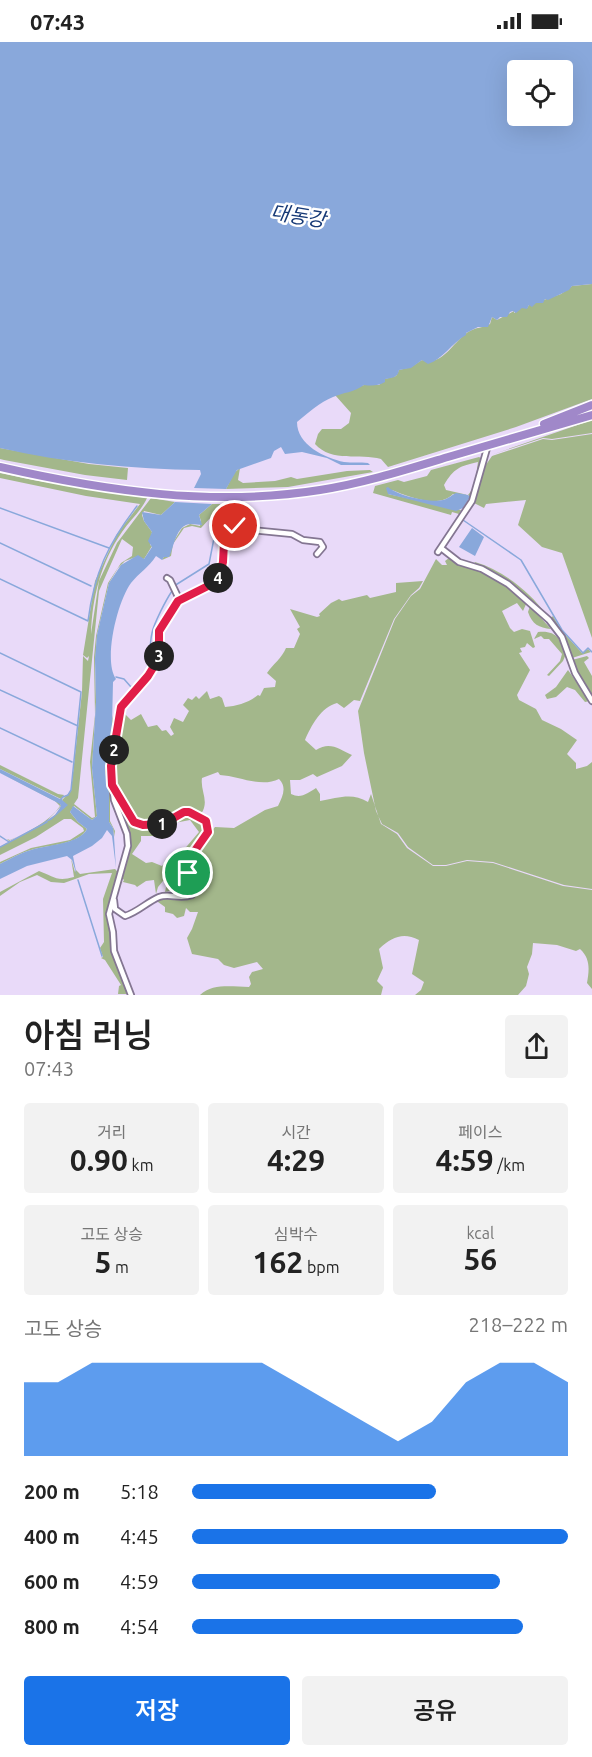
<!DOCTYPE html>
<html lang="ko">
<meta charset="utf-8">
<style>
:root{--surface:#fff;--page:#f2f2f2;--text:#222;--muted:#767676;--accent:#1a73e8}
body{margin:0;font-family:Ubuntu,"Noto Sans KR",sans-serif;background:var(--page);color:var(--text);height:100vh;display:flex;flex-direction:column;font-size:22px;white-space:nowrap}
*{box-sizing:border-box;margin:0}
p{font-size:20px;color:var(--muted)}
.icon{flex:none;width:33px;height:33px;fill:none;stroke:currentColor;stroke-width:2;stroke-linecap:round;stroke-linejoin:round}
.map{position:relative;height:953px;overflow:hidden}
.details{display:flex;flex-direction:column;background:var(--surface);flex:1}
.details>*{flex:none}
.fabs{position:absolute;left:507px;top:18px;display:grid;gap:12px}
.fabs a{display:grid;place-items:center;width:66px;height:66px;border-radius:6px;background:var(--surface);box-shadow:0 6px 24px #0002;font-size:30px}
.pin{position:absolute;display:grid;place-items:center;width:51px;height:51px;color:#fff;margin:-26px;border:3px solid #fff;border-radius:50%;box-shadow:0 2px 6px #0007}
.km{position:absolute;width:30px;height:30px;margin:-15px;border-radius:50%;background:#222;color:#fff;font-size:16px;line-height:30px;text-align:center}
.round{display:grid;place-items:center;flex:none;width:63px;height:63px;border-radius:6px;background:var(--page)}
.overview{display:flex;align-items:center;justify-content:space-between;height:102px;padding:0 24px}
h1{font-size:33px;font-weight:600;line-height:45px}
.stats{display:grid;grid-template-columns:repeat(3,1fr);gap:9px;height:102px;padding:6px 24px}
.stats div{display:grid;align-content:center;border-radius:6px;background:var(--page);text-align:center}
.stats b{font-size:30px;font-weight:600}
.stats small{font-size:16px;font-weight:400}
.stats p{font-size:16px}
.chart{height:168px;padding:12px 24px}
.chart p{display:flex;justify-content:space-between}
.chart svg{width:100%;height:108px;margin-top:6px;fill:var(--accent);opacity:.7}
.button{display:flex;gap:12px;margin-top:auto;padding:12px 24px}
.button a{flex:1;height:69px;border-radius:6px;background:var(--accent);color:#fff;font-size:24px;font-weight:600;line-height:69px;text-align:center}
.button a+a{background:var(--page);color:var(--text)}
ul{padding:0 24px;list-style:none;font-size:20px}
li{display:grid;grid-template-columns:96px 72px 1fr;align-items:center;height:45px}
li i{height:15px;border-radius:8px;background:var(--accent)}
.status{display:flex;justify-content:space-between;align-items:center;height:42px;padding:0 30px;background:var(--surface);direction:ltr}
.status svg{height:16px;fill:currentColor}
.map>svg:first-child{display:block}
.green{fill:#a3b78b;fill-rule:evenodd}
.water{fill:#89a8db;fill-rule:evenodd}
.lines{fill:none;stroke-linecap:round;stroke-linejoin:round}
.stream{stroke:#89a8db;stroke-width:1.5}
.street-casing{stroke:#847692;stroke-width:8}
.highway-casing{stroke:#fff;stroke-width:11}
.street{stroke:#fff;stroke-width:4.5}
.highway{stroke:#a088c9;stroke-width:8}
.route-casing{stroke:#fff;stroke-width:12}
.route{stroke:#e11d48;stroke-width:8}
.labels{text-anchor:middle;stroke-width:5;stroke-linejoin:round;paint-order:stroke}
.water-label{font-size:20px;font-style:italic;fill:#163976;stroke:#fff}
</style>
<div class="status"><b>07:43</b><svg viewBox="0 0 49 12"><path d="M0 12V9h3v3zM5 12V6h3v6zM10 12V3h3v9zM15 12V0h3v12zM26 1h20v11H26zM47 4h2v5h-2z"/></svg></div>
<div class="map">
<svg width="592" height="953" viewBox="0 0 592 953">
<rect width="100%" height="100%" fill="#e9daf9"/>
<path class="green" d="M592 242V357L516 385 388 425 381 417C360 411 332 421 315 402L318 392 322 387H341L349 381 351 371 335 353 364 343H379L385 337 396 334 399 328 411 325 422 318C442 325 453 300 468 290 476 285 483 286 490 282L492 275 497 278 514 269V271L522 265 527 266 529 263 561 252 572 244Z
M592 378V391L552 397 543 396 491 413Z
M592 392V596L562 511 542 505 518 483 526 458 486 462 484 466 474 461 485 424 492 414 543 397 552 398Z
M0 406 89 422 128 426 127 438 85 433 4 418 0 417Z
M479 415 483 417 474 449 470 455 468 453 453 452C439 467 409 455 392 448L388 452 461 468 459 472 452 470 451 473 373 451 375 444 398 438 404 440 427 434 431 428ZM478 420C476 431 477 443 468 453L446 448 444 443C454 426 460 424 478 420Z
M240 426 238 438 243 441 275 439 291 435 297 437 347 429 370 428 373 430 288 445 226 447 234 431Z
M0 431 33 438 147 456C142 468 130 478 122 490 101 520 92 556 91 592L99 539 117 501 151 456 175 460 161 473 144 469 142 473 144 479 152 490 150 503 152 504 144 517 136 515 125 519 118 526 109 541 97 593 95 623 96 660 92 726 97 774 92 778 74 764 70 770 78 780 87 787C79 803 47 803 31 808 20 811 10 817 0 822V820L31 806 70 798 84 789 83 786 71 777H64L36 795 0 813V805L31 788 9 799 7 797 10 798C28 790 49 780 60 764L55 759 0 731 60 761 61 764 45 781 66 764 62 758 71 749 82 650 83 614 88 619 89 614 87 616 83 613 95 539 117 492 140 462 86 454 0 436ZM122 497 133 505 132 514 121 521 108 541 96 594 94 615 95 673 90 720 95 775 92 776 74 762 78 756 99 549Z
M236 461C237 482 225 489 221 507L222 480 230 475 232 468H234L225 462Z
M212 462H223L201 486 192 484 184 486 173 502 171 514 162 518 182 486 190 482 200 484 201 479 199 473Z
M449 516C460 525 472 524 484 530 500 538 514 549 527 560L523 569 517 561 502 569 510 586 514 590 522 587 530 589 535 605 533 606 527 601 525 605 520 606 522 610 519 611 530 628 517 653 519 658 536 667 542 678 561 687 577 698 567 712 576 721V727L587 724 592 720V847L564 843 493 820 467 818 446 823H433L408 805 398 791 382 782 376 769 364 711 358 669 395 577 411 554 420 547 436 517 442 523H447L445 519Z
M475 520C502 528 529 549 546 572 519 553 509 532 474 522Z
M423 539 419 546 411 553 394 577 360 659 354 658 344 666 337 661C321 665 311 684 305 698L316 708C330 699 339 707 352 713L342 724 317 735 313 732 300 738H290L291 752C301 757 308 751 316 746L320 752V759C338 756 352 750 368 760L371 752 381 782 397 792 407 806 433 824H446L467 819 493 821 563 844 592 848V947L587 941C589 929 591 917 580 907L576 909 557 903 533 901 532 912 527 925 529 932 526 944 518 953H415L421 948 424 940 412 932 419 898C403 890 392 895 379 907L383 926 377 939 383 945 381 953H200C213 941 232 945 249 945L251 942 249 935 252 930 263 927 257 920 234 926 224 923 218 917 192 912 187 896 192 887 198 870H190L186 866 184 874 177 876 173 872 165 870V865L158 860V857H180L199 851 200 852 209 844 205 838 199 842 198 840 192 842 190 840C190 810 197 807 215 785L234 786 265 768 278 764C283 754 287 745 279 737 261 746 239 734 220 733L218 730 202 736C200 749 210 759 201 772L191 769 165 780 134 779 112 743 111 732 123 663 126 665 124 671 131 678 141 672 148 685 157 683 162 689 166 688 171 694 174 692 170 685 174 676 183 680 189 669 183 663 188 656 192 658 196 654 199 657 207 649 210 657 219 654 222 656 225 665C237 664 248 661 258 653L260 654 264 646 275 645 276 639 267 631C273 622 282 616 286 606H294L300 592 297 587 300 585 290 567 317 575 320 574 319 572 331 561 339 557 342 559 367 553 370 556 396 550V541Z
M530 564 551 587C539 586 532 582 528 570Z
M553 574 562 589 582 611 588 607 591 610 572 616 565 596 550 577Z
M538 590C556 588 561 597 566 612L563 619 549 634 547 633 560 619 562 612 549 597H544L541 594 534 597Z
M587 614 589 616 584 620 592 634V655L576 630 572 618Z
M568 628 590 659 585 660 575 648 567 645 556 655 547 657 545 653 556 645Z
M112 673 113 680 106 731 110 751V779L115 789 114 795 113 786 109 780V765L105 729Z
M0 723 58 752 64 753 61 757 0 727Z
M116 749 133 780 156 783 157 787 166 789 162 794H141V799L132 812 146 821 152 820 162 824 165 821 170 824 199 790 190 778 164 783 186 771 205 780 207 789 189 818 192 849 189 853H165L185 850 189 848 187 843H178L174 848 165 850 167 840 163 839 158 845 156 852 154 838 146 839 137 845 135 843 123 840 121 843 124 838 122 836 117 847 116 866C114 843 127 826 128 805 129 788 113 770 116 749Z
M71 816 75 830 76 828 80 832 115 827 118 830 107 872 112 886V904L129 952H118L119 944 121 943 105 918 101 916 103 915 100 906 104 900 103 857 112 831 89 832 64 841 51 840 37 833 20 840 0 854V850L39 829C53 834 56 840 74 835Z"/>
<path class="water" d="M0 0H592V242L572 244 569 248 548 258 545 257 543 261H536L532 265 529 263 527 267 522 266 516 271 513 269 510 270 507 275H500L497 278 492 275 488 285H478L466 291V293C452 301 443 317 428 322L422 318 411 326 399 328C398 336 391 336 385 337V340C378 344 372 344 364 343 353 351 344 350 333 355 320 360 308 371 297 380 297 403 325 416 344 420 352 421 360 420 368 421L370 423H341L327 416 302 410 285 412 281 405 274 409 271 416 237 428 226 447 194 446 201 432 200 428C132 427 66 421 0 406ZM518 28H562V74H518Z
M388 445C398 454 430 461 443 458 448 457 452 453 456 451L468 453 470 455 463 466 456 469 388 452 386 446Z
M175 460 212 462 199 473 202 483C198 483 195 482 191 482 176 482 174 505 169 515H164L162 518 156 514C149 525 139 531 131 541 117 560 103 619 116 637L113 640 112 683 105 729 109 751V780L113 786 114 795 116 826 112 794 107 788 102 796 92 804 73 814 77 834 72 818 67 814 27 824 0 837V822C10 817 20 811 31 808 46 803 80 802 87 787L78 780 70 770 73 764 92 778 97 774 92 726 96 660 95 617 97 593 109 541 121 523 138 513 144 517 152 505 148 499 152 490 144 479 142 470 161 473Z
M472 486 484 495 475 514 459 505Z
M0 727 60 757 64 753 62 758 68 763 51 778 43 781 55 773 61 764 60 762 0 731Z"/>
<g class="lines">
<path class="stream" d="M0 466 109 506
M463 478 521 518 562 588 583 611 588 606 592 610
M0 501 91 544
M0 537 88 579C94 531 108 502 137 464
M174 544 209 522 215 491
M0 611 81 650 71 748 68 753 63 755
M116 635 124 637 131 645C159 625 146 618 152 591 154 581 166 558 172 549
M0 648 78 684
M0 686 72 720
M0 794 9 800
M0 805 47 780
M78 838 102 914"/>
<defs>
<path id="street" d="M235 484 240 487 292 492 303 498 320 500 323 505 317 512
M441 506 459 520 482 527 508 542 549 578 562 595 575 631 592 659
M438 510 472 459 488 403
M167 536 170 538 180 559
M113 745 131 777 137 781 163 782 184 770H189L206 779C212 796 196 802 190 816 184 831 194 841 192 853 180 858 170 851 159 855 147 860 138 870 125 874L115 867 114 858
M131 953 114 909 113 890 109 872 128 804 127 792 114 758 111 732 121 665 153 627 159 616V589L178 559 218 539 223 520 222 507 235 484 241 455"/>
<path id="highway" d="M544 382 592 363
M0 425C105 449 213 465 320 448 364 441 405 428 448 415 496 401 544 387 592 373"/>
</defs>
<use href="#street" class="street-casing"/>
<use href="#highway" class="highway-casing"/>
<use href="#street" class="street"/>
<use href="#highway" class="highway"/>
</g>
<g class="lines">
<defs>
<path id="route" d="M188 831 189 817 208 790 206 779 189 770H184L163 782 143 783 134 780 112 743 111 724 121 665 148 634 159 616V589L178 559 218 539 223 520 224 501 235 484"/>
</defs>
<use href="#route" class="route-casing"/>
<use href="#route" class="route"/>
</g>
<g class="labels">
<g class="water-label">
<text transform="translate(298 174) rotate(9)" y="7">대동강</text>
</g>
</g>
</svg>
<div class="fabs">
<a><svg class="icon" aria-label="locate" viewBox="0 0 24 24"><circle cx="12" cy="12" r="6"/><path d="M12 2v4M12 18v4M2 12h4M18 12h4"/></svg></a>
</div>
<div class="pin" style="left:188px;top:831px;background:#1e9e55"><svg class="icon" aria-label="arrive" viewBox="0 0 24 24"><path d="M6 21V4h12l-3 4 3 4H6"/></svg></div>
<div class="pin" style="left:235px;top:484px;background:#d93025"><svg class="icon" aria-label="check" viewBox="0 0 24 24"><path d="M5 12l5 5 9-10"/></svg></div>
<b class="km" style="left:162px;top:782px">1</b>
<b class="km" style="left:114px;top:708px">2</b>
<b class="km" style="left:159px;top:614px">3</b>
<b class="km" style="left:218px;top:536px">4</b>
</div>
<section class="details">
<div class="overview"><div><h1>아침 러닝</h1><p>07:43</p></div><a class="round"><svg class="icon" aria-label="share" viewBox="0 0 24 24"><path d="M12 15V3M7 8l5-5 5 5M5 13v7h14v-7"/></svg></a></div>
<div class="stats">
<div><p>거리</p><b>0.90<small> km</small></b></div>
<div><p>시간</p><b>4:29</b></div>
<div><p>페이스</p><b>4:59<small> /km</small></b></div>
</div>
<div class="stats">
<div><p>고도 상승</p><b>5<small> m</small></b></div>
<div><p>심박수</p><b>162<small> bpm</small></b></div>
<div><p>kcal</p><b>56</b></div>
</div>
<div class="chart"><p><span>고도 상승</span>218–222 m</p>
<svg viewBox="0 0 160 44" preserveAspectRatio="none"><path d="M0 44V14L10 14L20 6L30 6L40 6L50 6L60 6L70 6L80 14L90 22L100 30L110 38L120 30L130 14L140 6L150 6L160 14V44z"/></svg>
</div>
<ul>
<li><b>200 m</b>5:18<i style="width:65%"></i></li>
<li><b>400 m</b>4:45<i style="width:100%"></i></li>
<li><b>600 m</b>4:59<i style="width:82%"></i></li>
<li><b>800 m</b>4:54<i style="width:88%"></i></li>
</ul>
<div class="button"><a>저장</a><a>공유</a></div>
</section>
